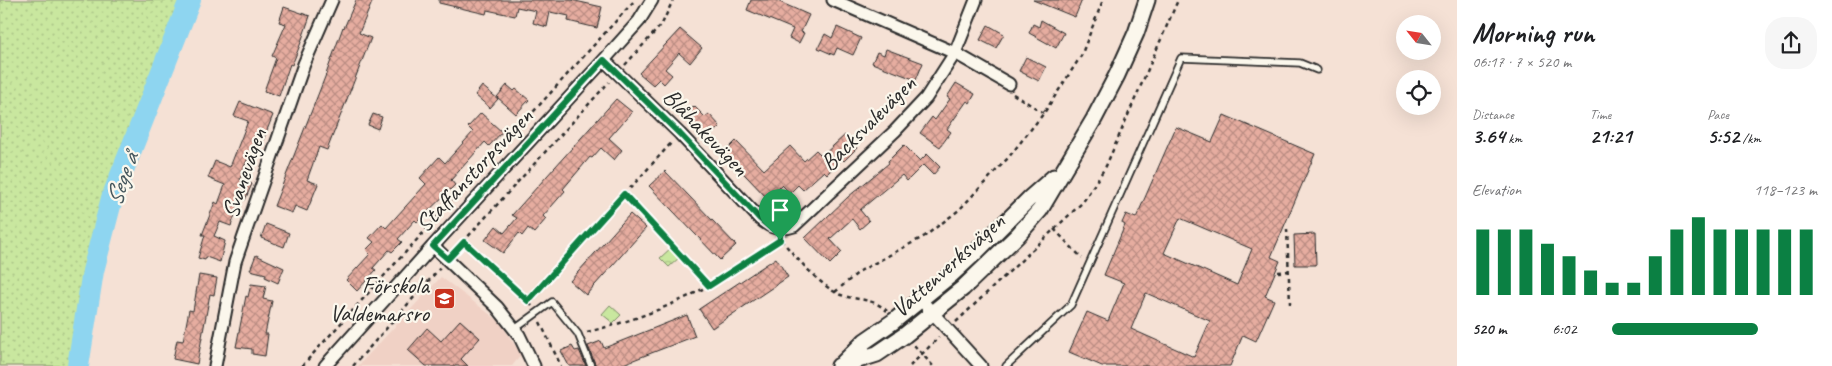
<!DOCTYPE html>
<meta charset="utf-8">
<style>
:root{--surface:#fff;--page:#f6f6f6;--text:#202124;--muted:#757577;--accent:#0b8043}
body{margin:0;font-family:Caveat,sans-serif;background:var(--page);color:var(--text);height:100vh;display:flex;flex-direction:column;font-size:19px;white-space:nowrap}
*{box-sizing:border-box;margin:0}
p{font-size:16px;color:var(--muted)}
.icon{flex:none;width:28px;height:28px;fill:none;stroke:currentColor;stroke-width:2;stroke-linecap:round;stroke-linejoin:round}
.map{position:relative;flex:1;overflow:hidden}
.panel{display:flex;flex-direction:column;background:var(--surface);width:375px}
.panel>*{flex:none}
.needle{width:32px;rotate:300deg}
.buttons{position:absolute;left:1396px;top:15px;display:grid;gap:10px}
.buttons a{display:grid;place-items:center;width:45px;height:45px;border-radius:50%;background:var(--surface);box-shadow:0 5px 20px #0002;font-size:25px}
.pin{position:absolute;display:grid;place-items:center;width:42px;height:42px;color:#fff;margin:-51px -21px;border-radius:50% 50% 50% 0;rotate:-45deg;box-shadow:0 0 5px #0007}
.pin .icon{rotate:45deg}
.round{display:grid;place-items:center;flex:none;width:52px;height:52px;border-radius:20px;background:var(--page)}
.headline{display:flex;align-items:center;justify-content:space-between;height:85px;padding:0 15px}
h1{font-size:28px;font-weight:700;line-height:38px}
.figures{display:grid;grid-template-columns:repeat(3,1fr);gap:8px;height:85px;padding:5px 15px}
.figures div{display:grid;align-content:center}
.figures b{font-size:21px;font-weight:700}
.figures small{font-size:14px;font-weight:400}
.figures p{font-size:14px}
.chart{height:140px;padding:10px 15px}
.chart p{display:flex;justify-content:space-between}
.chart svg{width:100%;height:90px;margin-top:5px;stroke:var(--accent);stroke-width:6}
ul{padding:0 15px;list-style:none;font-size:16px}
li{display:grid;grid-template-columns:80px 60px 1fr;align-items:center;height:38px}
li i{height:12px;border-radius:6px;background:var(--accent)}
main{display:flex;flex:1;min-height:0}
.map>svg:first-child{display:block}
.built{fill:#f0d1c5}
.grass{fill:url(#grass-dots);stroke:#7a8965}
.forest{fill:url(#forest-crowns);stroke:#7a8965}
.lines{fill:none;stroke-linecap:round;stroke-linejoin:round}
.river{stroke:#8ed5f0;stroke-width:22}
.building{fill:url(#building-cross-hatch);stroke:#2b2b2b;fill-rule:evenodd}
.service-casing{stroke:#2b2b2b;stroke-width:9}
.minor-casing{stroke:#2b2b2b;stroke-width:15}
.tertiary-casing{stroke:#2b2b2b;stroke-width:19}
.path{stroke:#2b2b2b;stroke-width:2.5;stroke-dasharray:4 4;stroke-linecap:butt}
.service{stroke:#fbf7ec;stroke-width:5.5}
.minor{stroke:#fbf7ec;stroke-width:11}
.tertiary{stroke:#fbf7ec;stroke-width:15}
.route-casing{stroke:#fff;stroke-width:10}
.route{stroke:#0b8043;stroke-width:6}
.labels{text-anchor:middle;stroke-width:4.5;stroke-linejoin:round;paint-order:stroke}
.street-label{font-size:24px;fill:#2b2b2b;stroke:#fbf7ec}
.poi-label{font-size:24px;fill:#2b2b2b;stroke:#fbf7ec;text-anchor:end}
.water-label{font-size:25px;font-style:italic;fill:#44565c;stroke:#fbf7ec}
</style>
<main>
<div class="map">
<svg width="1457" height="366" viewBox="0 0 1457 366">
<defs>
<pattern id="grass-dots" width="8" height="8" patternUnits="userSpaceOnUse" patternTransform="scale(1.25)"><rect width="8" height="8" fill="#c9e79f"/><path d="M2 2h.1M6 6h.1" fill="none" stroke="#adc689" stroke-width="1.8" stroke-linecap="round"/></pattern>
<pattern id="forest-crowns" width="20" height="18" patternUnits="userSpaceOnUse" patternTransform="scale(1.25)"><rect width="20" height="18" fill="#c9e79f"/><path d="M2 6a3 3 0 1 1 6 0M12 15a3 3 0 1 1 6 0" fill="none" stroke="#adc689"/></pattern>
<pattern id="building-cross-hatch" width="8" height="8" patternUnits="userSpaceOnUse" patternTransform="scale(1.25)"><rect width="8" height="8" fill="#e6ada0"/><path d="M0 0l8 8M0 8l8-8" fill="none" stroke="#bb8d83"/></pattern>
</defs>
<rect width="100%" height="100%" fill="#f5e1d5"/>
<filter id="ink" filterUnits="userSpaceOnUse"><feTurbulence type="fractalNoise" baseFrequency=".02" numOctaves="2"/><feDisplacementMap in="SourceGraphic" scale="10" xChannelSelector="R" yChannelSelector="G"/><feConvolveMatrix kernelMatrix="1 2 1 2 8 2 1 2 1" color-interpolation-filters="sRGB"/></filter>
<g filter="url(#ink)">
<path class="built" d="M441 277 500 322 521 355 512 366H358Z"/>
<path class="grass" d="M0 0H190L112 198 93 271 78 366H0Z"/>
<path class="forest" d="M672 247 681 256 669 267 660 258Z
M610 305 621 315 613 323 602 314Z"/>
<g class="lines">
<path class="river" d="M78 366 93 271 112 198 190 0"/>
</g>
<path class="building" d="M356 0H373L359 33 371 38 327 150 319 147 307 180 318 184 307 211 295 206 292 213 274 206 325 77 343 27 344 28Z
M439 0H571L602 7 597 28 568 21 569 16 550 12 547 27 533 23 536 11 517 7 515 16 487 10 486 14 439 3Z
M751 0H775L809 15 801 32 804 33 799 43 789 38 793 29 747 10Z
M1033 0H1082L1075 17Z
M284 7 310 16 300 45 292 65 290 64 279 96 264 91 276 58 272 56 286 24 279 22Z
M1041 20 1064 33 1056 48 1029 33 1033 24 1039 27Z
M988 25 1004 34 996 48 980 40Z
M837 27 861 38 853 55 837 48 834 55 818 48 825 34 832 38Z
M680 29 702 48 690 63 679 53 665 69 672 75 664 84 659 79 653 85 639 73Z
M886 49 923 63 916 80 872 63 877 52 884 55Z
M1026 57 1046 67 1039 81 1019 71Z
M956 83 975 94 970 103 967 101 947 129 951 132 940 147 920 133 932 117 935 120 950 99 947 97Z
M507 85 514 91 516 89 529 100 516 114 497 97Z
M482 86 498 99 490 108 475 95Z
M616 99 632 112 609 138 622 150 614 160 601 148 592 158 590 157 563 189 565 191 543 216 546 219 534 233 528 228 522 236 519 233 503 253 485 240 496 226 504 233 517 218 512 215Z
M240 102 273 115 254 163 247 160 240 179 252 184 245 200 241 199 231 226 220 222 214 236 225 241 220 262 206 257 205 260 198 258 205 235H202L215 202 218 204 225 185 208 178 215 161 230 167 248 121 234 116Z
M694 106 705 117 709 114 720 126 708 138 685 115Z
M481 113 502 132 489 146 485 142 451 180 455 185 417 222 415 220 398 239 402 242 392 252 389 250 373 268 376 270 357 291 346 280 370 254 366 250 374 242 369 238 382 224 386 228 426 184 420 178 439 157 445 163 473 132 468 127Z
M373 114 382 117 378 129 368 125Z
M1224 115 1315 154 1271 257 1280 261 1265 296 1274 300 1256 341 1243 335 1230 366H1102L1069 352 1087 312 1108 321 1124 283 1104 275 1125 225 1122 223 1126 214 1136 218 1176 127 1212 142ZM1180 218 1252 249 1237 285 1164 253ZM1146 293 1210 321 1194 357 1131 329Z
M845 135 857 148 844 161 842 159 827 174 824 171 803 190 798 185 790 193 782 185 768 199 724 153 736 141 764 170 790 146 804 161 816 150 822 156Z
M904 145 920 161 927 154 940 167 933 175 923 165 907 181 902 175 860 210 869 221 860 229 852 219 830 239 842 252 830 264 805 238 848 197 889 163 888 161Z
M665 171 736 245 720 260 649 186Z
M630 214 646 228 586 295 570 281Z
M266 224 289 233 284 247 261 238Z
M1315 234 1316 265H1295L1294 235Z
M256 255 284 268 278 283 265 277 266 274 250 270Z
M776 258 788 277 712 328 699 309Z
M199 275 217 278 214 295 210 294 197 364 173 359 177 340 183 341 189 310 193 311Z
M251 284 266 286 263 299 272 301 265 334H268L265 356 252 354V349L236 347 246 296 248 297Z
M687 315 695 336 618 366H596L588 346 601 341 604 348Z
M460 320 480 338 461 359 468 366H426L408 350 427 328 441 341Z
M572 346 575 351 579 350 586 366H569L561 351Z"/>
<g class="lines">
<defs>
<path id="service" d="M515 329 552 302 578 334 591 366
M1006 366 1071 305 1181 58 1300 63 1317 70"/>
<path id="minor" d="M833 0 955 53 1009 84
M604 60 680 134 760 219C771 228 780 231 794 226L895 131 926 98 955 53 976 0
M433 246 497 307 519 335 534 366
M920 299 981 366
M215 366 235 262 304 64 332 0
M325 366 433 246 604 60 639 21 652 0"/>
<path id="tertiary" d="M843 363 865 341 894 321 951 275 977 251 1029 199 1054 177
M839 366 877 354 905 335 963 288 1017 236 1040 210 1094 119 1117 75 1136 33 1147 0"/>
</defs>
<use href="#service" class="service-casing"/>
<use href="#minor" class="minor-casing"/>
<use href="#tertiary" class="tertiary-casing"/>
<path class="path" d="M625 65 662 24 673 0
M1013 94 1044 113
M624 193 709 286
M1054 229 1082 258
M1287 229 1290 304
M781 240C795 256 822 288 841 295 858 301 872 297 887 311
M463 242 609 82
M455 251 463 242 524 297 532 306
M1278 272 1289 271
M835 292 860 271 925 236 959 210 1008 158 1044 113 1081 56 1103 0
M528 301 673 141
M540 322 561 366
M956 322 1083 202 1106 166 1178 0
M587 332C629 322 671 307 708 286 733 272 755 255 779 240
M914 345 933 366
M302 366 635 0
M353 366 440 268
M910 366 939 337"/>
<use href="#service" class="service"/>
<use href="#minor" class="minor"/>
<use href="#tertiary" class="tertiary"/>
</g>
</g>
<g class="lines" filter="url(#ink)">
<defs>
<path id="route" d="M604 60 680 134 760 219 770 227 780 229V240L709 286 624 194 528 301 464 242 448 259 433 246Z"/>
</defs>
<use href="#route" class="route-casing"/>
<use href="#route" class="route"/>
</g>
<defs>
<symbol id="school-square" viewBox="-11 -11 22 22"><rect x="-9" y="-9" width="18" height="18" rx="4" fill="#c8321e" stroke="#fbf7ec"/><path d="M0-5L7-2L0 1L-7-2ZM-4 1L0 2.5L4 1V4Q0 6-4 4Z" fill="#fff"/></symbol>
</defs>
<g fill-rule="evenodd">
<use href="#school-square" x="432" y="286" width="25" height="25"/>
</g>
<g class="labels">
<g class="street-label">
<text transform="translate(868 123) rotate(-45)" y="8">Backsvalevägen</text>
<text transform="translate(706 132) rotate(46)" y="8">Blåhakevägen</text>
<text transform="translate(474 170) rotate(-47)" y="8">Staffanstorpsvägen</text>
<text transform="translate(244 173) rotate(-71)" y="8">Svanevägen</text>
<text transform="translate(948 265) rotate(-42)" y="8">Vattenverksvägen</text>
</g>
<g class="poi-label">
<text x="429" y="293">Förskola<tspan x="429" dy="28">Valdemarsro</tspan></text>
</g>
<g class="water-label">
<text transform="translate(121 179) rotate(-70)" y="9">Sege å</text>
</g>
</g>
</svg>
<div class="buttons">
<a><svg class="needle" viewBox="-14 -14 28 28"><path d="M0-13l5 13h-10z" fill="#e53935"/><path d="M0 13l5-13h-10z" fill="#757577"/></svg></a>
<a><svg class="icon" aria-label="locate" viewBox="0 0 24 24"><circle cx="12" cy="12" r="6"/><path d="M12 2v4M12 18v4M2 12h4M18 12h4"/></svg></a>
</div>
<div class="pin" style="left:780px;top:240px;background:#1e9e55"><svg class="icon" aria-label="arrive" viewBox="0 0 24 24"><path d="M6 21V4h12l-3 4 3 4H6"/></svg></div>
</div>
<section class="panel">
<div class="headline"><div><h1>Morning run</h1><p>06:17 · 7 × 520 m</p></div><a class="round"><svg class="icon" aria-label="share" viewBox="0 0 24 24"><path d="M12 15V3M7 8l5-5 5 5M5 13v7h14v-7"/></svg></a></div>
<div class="figures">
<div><p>Distance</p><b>3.64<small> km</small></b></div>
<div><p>Time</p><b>21:21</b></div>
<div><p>Pace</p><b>5:52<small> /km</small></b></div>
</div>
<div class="chart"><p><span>Elevation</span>118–123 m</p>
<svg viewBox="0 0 160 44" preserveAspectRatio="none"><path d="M5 44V12M15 44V12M25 44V12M35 44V19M45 44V25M55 44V32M65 44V38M75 44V38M85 44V25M95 44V12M105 44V6M115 44V12M125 44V12M135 44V12M145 44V12M155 44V12"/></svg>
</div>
<ul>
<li><b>520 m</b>6:02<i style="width:71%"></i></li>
</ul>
</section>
</main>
